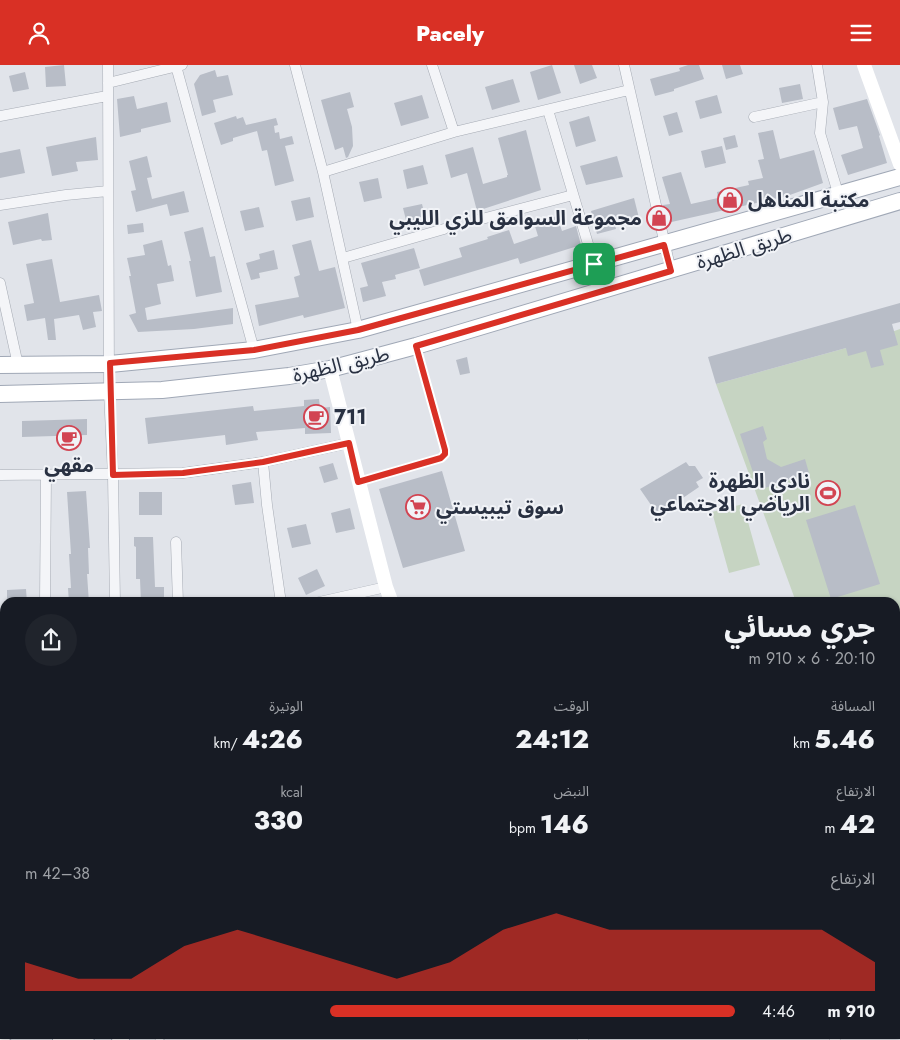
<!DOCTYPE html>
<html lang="ar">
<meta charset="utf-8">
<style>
:root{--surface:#171b24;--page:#20242c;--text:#f1f3f6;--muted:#9ea1a6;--accent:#d93025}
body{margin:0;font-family:Jost,"Noto Sans Arabic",sans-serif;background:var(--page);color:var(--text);direction:rtl;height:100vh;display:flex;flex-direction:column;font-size:19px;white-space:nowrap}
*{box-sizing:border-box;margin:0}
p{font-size:16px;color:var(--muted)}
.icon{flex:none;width:28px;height:28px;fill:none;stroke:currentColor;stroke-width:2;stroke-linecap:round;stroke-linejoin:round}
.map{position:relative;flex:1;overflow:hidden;direction:ltr}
.sheet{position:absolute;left:0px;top:532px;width:900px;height:442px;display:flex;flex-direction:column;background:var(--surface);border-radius:15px 15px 0 0;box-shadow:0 1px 4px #0004;direction:rtl}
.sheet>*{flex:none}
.pin{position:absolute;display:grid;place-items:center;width:42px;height:42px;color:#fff;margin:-21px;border-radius:10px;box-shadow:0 2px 8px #0006}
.round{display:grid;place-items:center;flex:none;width:52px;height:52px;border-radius:26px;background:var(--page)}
.summary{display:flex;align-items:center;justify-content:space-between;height:85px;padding:0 25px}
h1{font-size:28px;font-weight:800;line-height:38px}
.stats{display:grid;grid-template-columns:repeat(3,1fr);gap:8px;height:85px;padding:5px 25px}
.stats div{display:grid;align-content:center}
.stats b{font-size:25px;font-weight:800}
.stats small{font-size:14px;font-weight:400}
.stats p{font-size:14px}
.chart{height:140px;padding:10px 25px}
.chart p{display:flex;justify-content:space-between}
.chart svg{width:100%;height:90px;margin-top:5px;fill:var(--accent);opacity:.7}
ul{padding:0 25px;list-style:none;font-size:16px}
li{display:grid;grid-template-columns:80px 60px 1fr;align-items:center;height:38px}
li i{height:12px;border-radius:6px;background:var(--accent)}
header{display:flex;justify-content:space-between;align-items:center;height:65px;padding:0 25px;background:var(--accent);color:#fff;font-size:22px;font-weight:800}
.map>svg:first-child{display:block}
.green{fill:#c6d4c2}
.building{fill:#b8bdc7}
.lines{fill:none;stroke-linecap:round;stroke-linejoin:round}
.lane-casing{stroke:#a6abb4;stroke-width:6}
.street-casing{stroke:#a6abb4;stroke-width:11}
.primary-casing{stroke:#a0a8b6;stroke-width:18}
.lane{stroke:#f4f5f8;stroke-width:5}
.street{stroke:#f4f5f8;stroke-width:10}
.secondary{stroke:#fff;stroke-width:14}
.primary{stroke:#fff;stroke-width:16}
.route-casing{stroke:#fff;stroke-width:10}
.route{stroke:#d93025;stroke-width:6}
.labels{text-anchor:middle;stroke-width:4;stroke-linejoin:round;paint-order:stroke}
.poi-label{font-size:20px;font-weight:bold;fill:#293142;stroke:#f1f3f7;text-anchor:start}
.street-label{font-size:20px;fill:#293142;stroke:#f1f3f7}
</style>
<header><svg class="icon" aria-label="menu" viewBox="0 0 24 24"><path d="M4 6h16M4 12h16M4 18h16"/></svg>Pacely<svg class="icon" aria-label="person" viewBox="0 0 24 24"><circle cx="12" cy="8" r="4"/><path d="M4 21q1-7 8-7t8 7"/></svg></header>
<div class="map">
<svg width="900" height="975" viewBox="0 0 900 975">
<rect width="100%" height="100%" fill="#e1e4ea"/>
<path class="green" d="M900 264V624L898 618H895V538L796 537 716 319 846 283Z
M743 439 760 500 729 508 712 447Z"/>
<path class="building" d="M64 0 66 21 46 22 45 2Z
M552 0 561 28 538 35 530 7Z
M574 0H592L597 13 580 19Z
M688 0H699L704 14 674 24V26L655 31 650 14 680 6 679 3Z
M722 0H740L743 9 726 14Z
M215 5 217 12 228 10 233 30 213 35 216 47 202 51 194 19 200 10Z
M25 7 29 24 13 27 9 11Z
M513 14 520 37 492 45 485 22Z
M800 19 803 34 782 38 779 23Z
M350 27 354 42 347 44 352 62 353 81 348 92 346 93 343 82 335 85 321 35Z
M422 30 429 53 401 61 394 38Z
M717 30 722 48 700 54 695 36Z
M134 31 137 44 167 37 171 57 141 64V67L120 72 117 34Z
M867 34 880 70 879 71 887 98 848 110 841 90 863 83 857 61 839 65 833 43Z
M677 47 683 67 669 71 663 51Z
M236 51 237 54 243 52 246 60 276 53 278 60 274 61 275 68 279 67 280 74 292 71 294 79 285 81 294 116 275 121 267 85 262 86 257 66 233 73V76L221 80 214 58Z
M589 51 596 76 576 82 569 57Z
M526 65 541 125 477 146 467 108 451 113 445 90 473 82 483 119 507 112V110H508L498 73Z
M773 65 780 94 814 85 823 118 787 131 667 158 663 140 670 139 662 112 681 107 691 139 718 133 717 127 749 120 748 116 763 113 758 95 764 94 758 68Z
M735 70 738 82 726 85 723 73Z
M96 72 98 95 76 97 78 106 52 111 46 82Z
M722 81 726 98 705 103 701 86Z
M20 84 25 108 0 113V88Z
M147 91 152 112 147 113 152 134 184 126 189 147 170 151 167 139 136 147 131 126 136 125 129 96Z
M617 91 623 112 586 120 580 101Z
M423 100 428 119 407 124 403 105Z
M378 113 382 133 364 137 359 117Z
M310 132 314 152 296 156 291 136Z
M634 133 639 153 615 160 616 164 597 169 591 146Z
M422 139 427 159 408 163 403 143Z
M259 142 264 162 245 166 240 146Z
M48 148 52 175 42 176 41 174 13 180 8 157Z
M557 151 562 166 576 161 581 180 520 199 518 193 424 221 419 205 462 192 459 183 488 174 487 172 509 165 514 179 538 171 534 158Z
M143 158 144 167 128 169 127 160Z
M203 162 210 192 215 191 222 227 196 232 189 196H191L184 167Z
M162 175 168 201 171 200 174 216 157 219 161 239 145 243 147 255 233 243V259L194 264 138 267 129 250 136 248 129 211H131L127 193 145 190 143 180Z
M311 175 319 206 335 202 345 243 304 253 303 250 259 261 255 240 299 232 294 212 300 210 292 180Z
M414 183 420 203 395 210 396 214 382 217 386 231 363 237 360 223 368 221 361 198Z
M274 185 278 204 259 208 260 213 251 215 246 198 260 194 259 189Z
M52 194 60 237 99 230 102 246 93 247 96 262 83 265 79 250 54 254 56 275H48L45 253 27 256 24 240 34 238 26 199Z
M900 238V257L892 259 898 280 880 285 884 300 871 303 866 286 848 291 846 283 716 319 708 292Z
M467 292 470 308 460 310 456 295Z
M319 334 320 343 330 342 331 368 305 369V363L256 367 258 375 226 380 225 370 148 379 145 353 253 341 254 346 304 341V335Z
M87 354V370L22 372V356Z
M763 361 767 374 763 377 767 394 781 402 805 394 809 408 759 425 740 369Z
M686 397 689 401H695L703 413 696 417 699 422 658 450 640 424Z
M333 398 338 414 324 418 319 402Z
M442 406 465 486 403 503 379 424Z
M251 417 254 438 235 440 232 420Z
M86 426 90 483H88L89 509H87L89 538H69L68 523H71L69 489H71L67 427Z
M139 427H162V450H139Z
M855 440 880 519 831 534 806 455Z
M350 443 355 464 336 468 331 448Z
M306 459 311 479 292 483 287 463Z
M134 472H153L155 522H164V537L141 538 140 514H136V482L134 481Z
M317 504 325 521 306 530 298 513Z
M26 524 27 538H7V525Z"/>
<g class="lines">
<defs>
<path id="lane" d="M361 416 441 393 445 389V385L417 283
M895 674 900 673
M0 942H5
M158 975 166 970"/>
<path id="street" d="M108 0 109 327 113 410 115 538
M295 0 323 107 358 265
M432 0 454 67
M624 0 671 206
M817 0 823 37 820 68 838 128
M176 1 254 285
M108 18 182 0
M548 45 594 199
M0 51 107 31
M754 52 823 37
M323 107 454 67 629 25
M0 140 66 130 108 126
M478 155 573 130
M343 193 444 164
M0 218 18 300
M263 397 267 440 281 538
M0 410 183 408 263 397 349 378
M176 477 178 538
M45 538 46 410
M315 538 386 522
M0 557H5
M834 970 835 975
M583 975V970"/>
<path id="primary" d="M0 300 110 299 254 285 358 265 900 112
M0 329 162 325 289 311 330 304 416 281 900 136
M895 712 900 711
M895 733 900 732
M0 968H5
M119 970 121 975
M61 975 87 970"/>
</defs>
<use href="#lane" class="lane-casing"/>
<use href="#street" class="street-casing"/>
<use href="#primary" class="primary-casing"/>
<use href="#lane" class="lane"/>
<use href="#street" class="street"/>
<path class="secondary" d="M864 0 900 99
M330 304 386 522 392 538
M895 916 900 932"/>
<use href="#primary" class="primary"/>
</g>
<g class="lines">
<defs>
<path id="route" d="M664 180 671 206 416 281 445 385V389L441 393 358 417 349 378 263 397 183 408 113 410 110 298 254 285 358 265Z"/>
</defs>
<use href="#route" class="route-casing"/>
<use href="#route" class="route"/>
</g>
<defs>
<symbol id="shop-ring" viewBox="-11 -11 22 22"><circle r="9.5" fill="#f1f3f7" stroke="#d24452" stroke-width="1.5"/><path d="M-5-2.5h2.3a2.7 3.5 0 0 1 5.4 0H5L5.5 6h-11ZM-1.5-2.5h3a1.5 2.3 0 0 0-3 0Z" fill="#d24452"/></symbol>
<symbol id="cafe-ring" viewBox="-11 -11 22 22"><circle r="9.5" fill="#f1f3f7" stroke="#d24452" stroke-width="1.5"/><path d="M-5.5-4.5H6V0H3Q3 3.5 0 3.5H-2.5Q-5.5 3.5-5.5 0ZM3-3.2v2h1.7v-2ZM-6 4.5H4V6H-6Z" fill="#d24452"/></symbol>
<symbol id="stadium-ring" viewBox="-11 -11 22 22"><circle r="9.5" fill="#f1f3f7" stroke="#d24452" stroke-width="1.5"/><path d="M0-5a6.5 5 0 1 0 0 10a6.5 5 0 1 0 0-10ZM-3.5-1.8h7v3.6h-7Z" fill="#d24452"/></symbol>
<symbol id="supermarket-ring" viewBox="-11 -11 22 22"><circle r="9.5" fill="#f1f3f7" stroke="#d24452" stroke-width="1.5"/><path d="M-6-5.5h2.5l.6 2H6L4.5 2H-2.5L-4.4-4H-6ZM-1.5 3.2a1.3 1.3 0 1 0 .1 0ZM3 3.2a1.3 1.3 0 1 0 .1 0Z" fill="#d24452"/></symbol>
</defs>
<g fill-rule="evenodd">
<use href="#shop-ring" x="716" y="121" width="28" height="28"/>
<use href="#shop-ring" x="645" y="139" width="28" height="28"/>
<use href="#cafe-ring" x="302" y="338" width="28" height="28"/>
<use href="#cafe-ring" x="55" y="359" width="28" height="28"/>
<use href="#stadium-ring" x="814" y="414" width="28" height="28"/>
<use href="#supermarket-ring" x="404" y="428" width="28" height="28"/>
</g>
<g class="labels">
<g class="poi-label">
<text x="748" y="142">مكتبة المناهل</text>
<text x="642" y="160" text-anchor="end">مجموعة السوامق للزي الليبي</text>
<text x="334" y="359">711</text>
<text x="69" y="407" text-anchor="middle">مقهي</text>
<text x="810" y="423" text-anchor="end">نادي الظهرة<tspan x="810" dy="23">الرياضي الاجتماعي</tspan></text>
<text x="436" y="449">سوق تيبيستي</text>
</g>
<g class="street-label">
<text transform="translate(744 183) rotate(-17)" y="7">طريق الظهرة</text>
<text transform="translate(341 299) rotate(-13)" y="7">طريق الظهرة</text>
</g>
</g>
</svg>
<div class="pin" style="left:594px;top:199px;background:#1e9e55"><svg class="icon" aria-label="arrive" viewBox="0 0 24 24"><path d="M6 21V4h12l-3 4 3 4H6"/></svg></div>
<section class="sheet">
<div class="summary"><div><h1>جري مسائي</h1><p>20:10 · 6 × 910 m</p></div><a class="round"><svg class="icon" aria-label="share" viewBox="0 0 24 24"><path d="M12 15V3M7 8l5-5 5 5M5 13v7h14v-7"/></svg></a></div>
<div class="stats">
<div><p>المسافة</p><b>5.46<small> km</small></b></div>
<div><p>الوقت</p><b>24:12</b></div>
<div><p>الوتيرة</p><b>4:26<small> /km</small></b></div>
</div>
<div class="stats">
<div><p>الارتفاع</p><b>42<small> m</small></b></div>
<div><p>النبض</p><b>146<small> bpm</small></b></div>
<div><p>kcal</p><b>330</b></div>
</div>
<div class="chart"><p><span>الارتفاع</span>38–42 m</p>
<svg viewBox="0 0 160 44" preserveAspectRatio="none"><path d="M0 44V30L10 38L20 38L30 22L40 14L50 22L60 30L70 38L80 30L90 14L100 6L110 14L120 14L130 14L140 14L150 14L160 30V44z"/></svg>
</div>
<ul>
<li><b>910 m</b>4:46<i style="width:57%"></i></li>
</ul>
</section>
</div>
